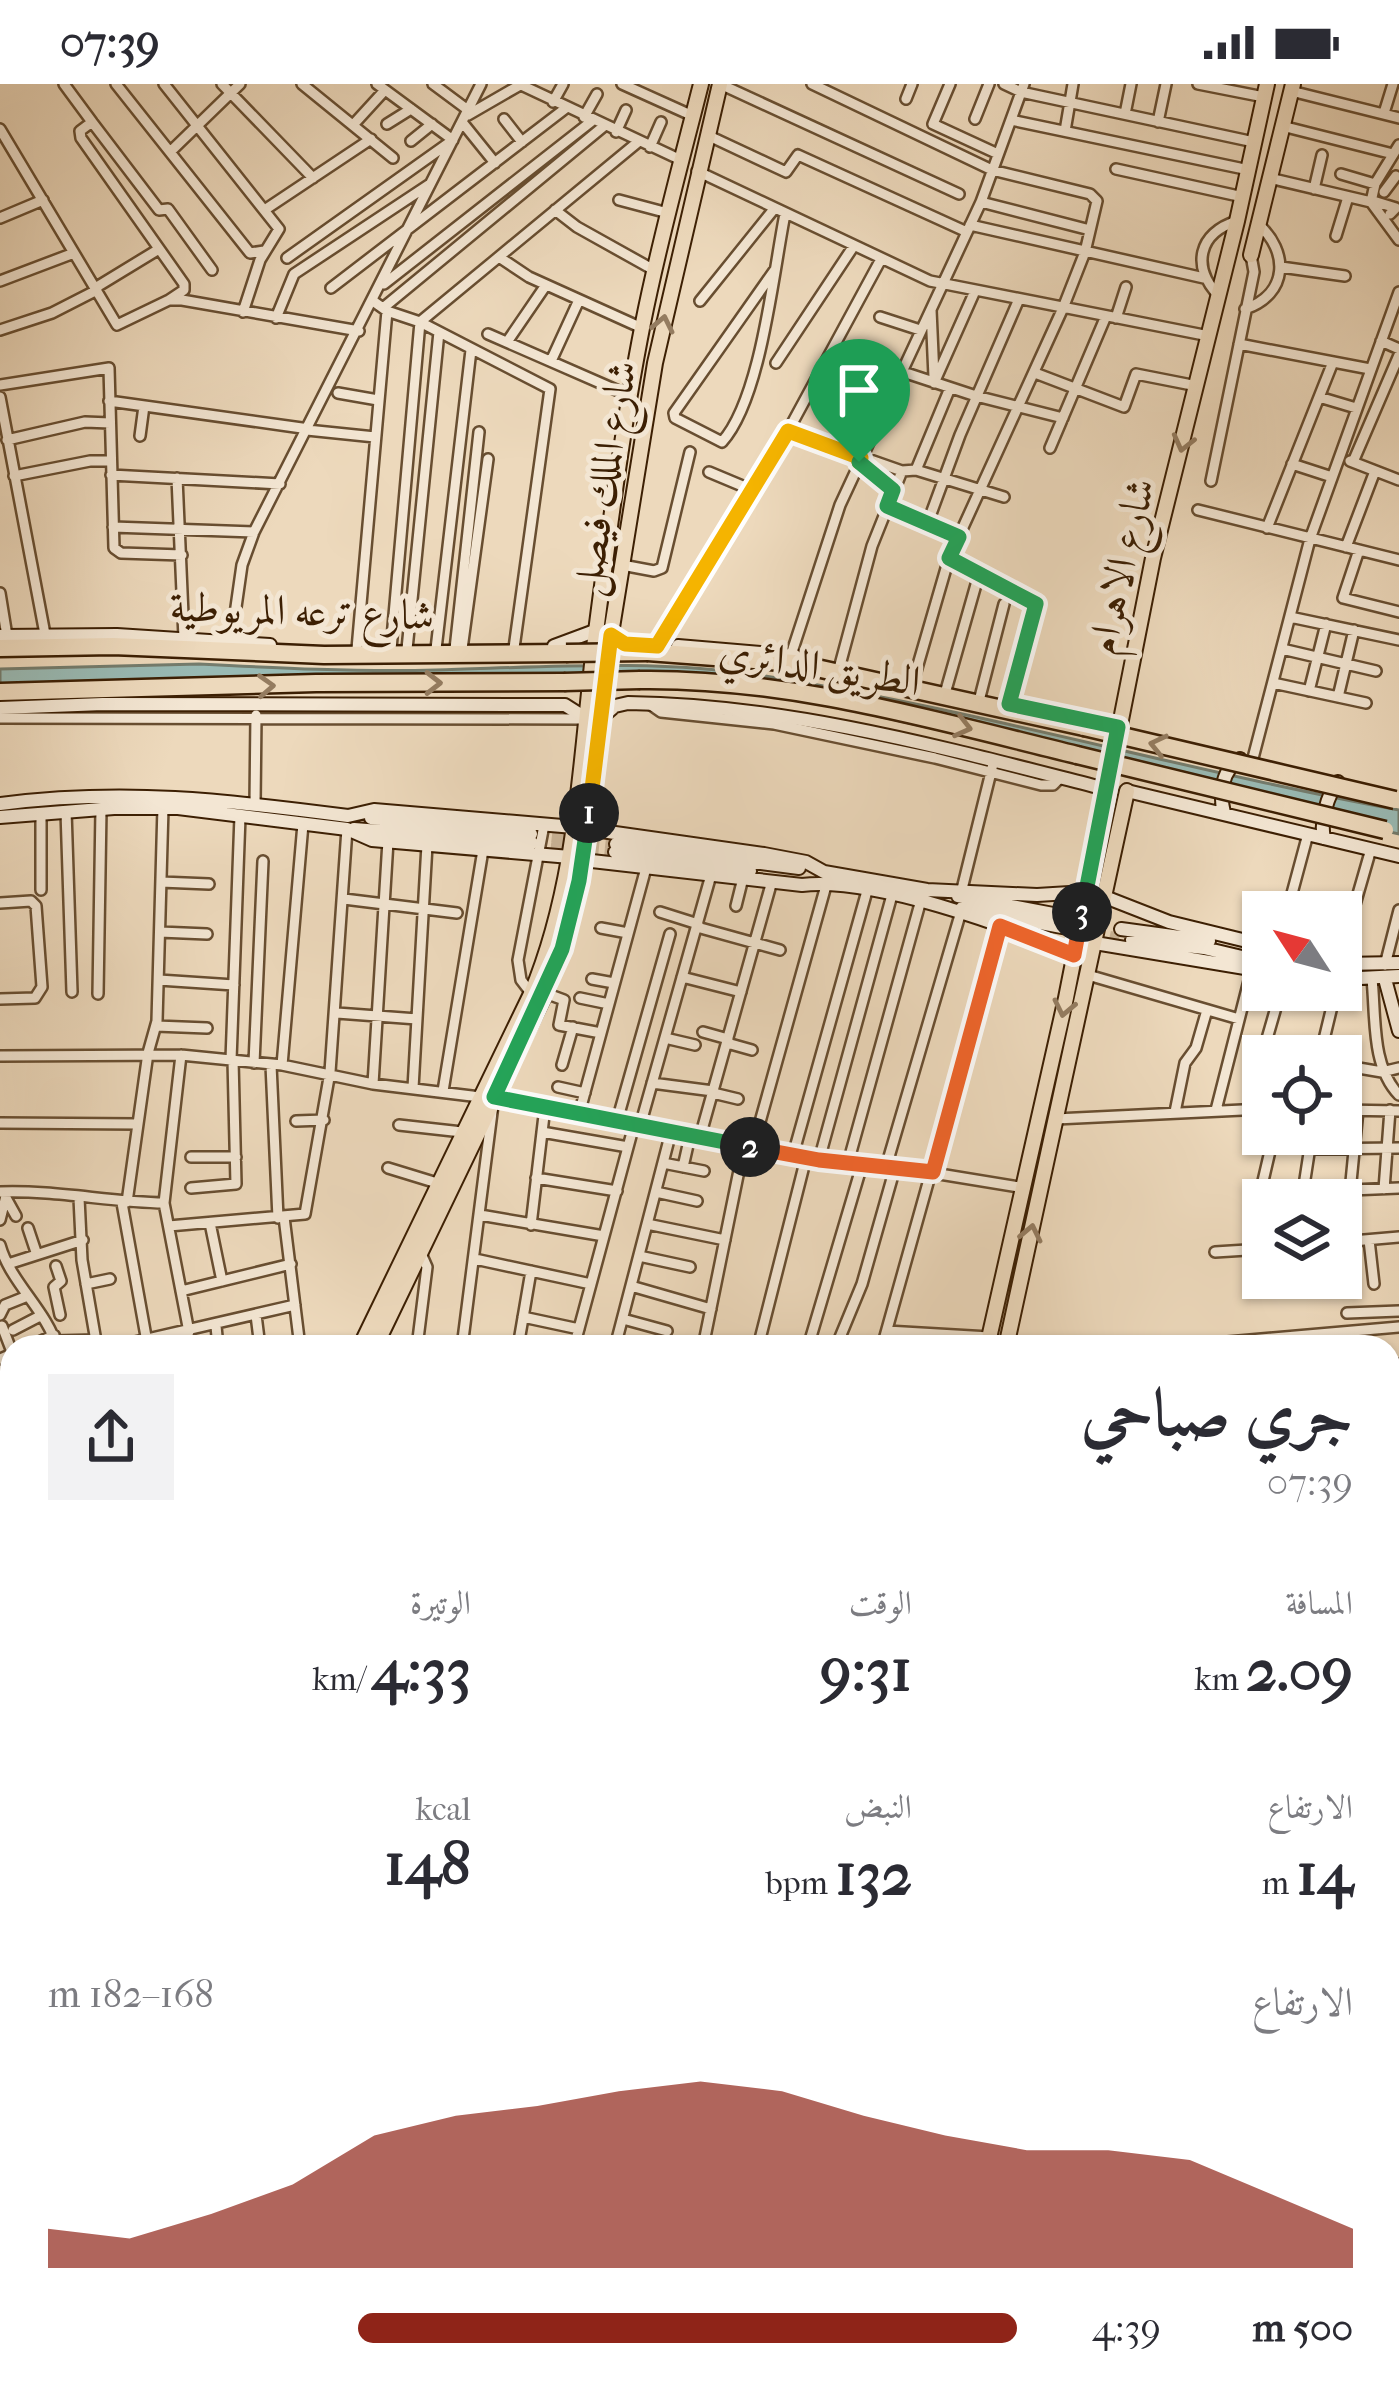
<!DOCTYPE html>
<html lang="ar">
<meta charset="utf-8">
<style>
:root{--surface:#fff;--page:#f2f2f3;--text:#2b2b33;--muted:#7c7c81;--accent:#8f2418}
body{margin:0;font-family:"IM FELL French Canon",Amiri,serif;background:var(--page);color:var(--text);direction:rtl;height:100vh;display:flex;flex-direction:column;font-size:45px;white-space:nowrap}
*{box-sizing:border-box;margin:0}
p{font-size:39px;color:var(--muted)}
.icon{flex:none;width:66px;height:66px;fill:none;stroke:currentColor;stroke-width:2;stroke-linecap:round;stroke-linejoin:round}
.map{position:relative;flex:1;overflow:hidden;direction:ltr}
.details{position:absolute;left:0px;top:1251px;width:1401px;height:1062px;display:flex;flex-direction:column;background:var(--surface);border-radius:36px 36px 0 0;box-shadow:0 3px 9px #0004;direction:rtl}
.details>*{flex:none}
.needle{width:78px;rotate:306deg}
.tools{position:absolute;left:1242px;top:807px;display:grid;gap:24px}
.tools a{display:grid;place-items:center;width:120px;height:120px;border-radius:0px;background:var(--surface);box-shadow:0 3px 9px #0004;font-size:60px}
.pin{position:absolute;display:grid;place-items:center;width:102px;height:102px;color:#fff;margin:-123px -51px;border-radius:50% 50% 50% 0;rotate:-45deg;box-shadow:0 0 12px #0007}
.pin .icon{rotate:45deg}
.km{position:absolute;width:60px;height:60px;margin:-30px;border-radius:50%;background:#222;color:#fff;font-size:33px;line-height:60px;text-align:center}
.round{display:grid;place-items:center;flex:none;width:126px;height:126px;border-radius:0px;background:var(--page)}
.headline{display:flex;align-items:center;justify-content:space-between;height:204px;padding:0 48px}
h1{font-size:66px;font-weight:800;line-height:90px}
.stats{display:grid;grid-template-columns:repeat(3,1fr);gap:18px;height:204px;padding:12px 48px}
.stats div{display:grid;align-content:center}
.stats b{font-size:60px;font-weight:800}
.stats small{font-size:33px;font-weight:400}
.stats p{font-size:33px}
.chart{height:336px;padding:24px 48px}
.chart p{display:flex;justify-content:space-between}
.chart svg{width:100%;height:216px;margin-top:12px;fill:var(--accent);opacity:.7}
ul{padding:0 48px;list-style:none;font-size:39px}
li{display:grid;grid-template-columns:192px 144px 1fr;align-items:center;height:90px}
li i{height:30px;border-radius:15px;background:var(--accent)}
.status{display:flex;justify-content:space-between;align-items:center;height:84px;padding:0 60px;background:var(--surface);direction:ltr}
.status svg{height:33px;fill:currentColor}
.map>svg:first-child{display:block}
.green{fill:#b7bf92;stroke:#7a6f4a;stroke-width:3}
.water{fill:#99bab4;stroke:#747c6d;stroke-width:3}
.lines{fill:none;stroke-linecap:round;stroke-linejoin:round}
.secondary-tunnel{stroke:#cab497;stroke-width:12;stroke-dasharray:12 6;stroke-linecap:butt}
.street-casing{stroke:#684e31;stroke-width:14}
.secondary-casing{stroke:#3c1f03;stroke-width:16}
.primary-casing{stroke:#3c1f03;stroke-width:18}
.highway-casing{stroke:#3c1f03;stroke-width:21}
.street{stroke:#f3e6d3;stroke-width:9}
.secondary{stroke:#f3e6d3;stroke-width:12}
.primary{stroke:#edd9bc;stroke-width:14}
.highway{stroke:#edd9bc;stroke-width:16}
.highway-bridge-casing{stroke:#3c1f03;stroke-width:21;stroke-linecap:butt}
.highway-bridge{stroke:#edd9bc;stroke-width:16}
.oneway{stroke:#947c60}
.split-1-casing{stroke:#fff;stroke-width:24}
.split-2-casing{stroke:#fff;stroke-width:24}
.split-3-casing{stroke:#fff;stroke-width:24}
.split-4-casing{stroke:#fff;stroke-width:24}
.split-1{stroke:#f5b400;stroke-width:15}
.split-2{stroke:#22a559;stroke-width:15}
.split-3{stroke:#f0652b;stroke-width:15}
.split-4{stroke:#22a559;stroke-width:15}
.labels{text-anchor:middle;stroke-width:10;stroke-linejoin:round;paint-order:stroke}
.street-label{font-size:42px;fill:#3c1f03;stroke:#f3e6d3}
</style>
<div class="status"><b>07:39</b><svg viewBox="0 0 49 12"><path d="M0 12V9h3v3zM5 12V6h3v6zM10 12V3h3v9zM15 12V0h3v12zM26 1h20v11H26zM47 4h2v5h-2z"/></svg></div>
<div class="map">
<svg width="1399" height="2313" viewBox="0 0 1399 2313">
<rect width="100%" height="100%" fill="#edd9bc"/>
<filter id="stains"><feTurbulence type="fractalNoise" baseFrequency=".00167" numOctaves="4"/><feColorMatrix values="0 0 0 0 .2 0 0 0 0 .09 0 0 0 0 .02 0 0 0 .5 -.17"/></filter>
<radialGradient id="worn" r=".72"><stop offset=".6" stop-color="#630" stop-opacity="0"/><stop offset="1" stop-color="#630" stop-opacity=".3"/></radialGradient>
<path class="green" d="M799 2301H1311L1309 2313H797Z"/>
<path class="water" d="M199 580C278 584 357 588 436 586 544 583 658 575 765 592 978 626 1187 687 1399 726V750L755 604 0 603V585Z"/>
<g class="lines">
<path class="secondary-tunnel" d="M534 750 616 760
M533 760 615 768
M1092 849 1119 855"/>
<defs>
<path id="street" d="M64 0 92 38 80 47 81 54 184 200V206L169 216
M116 0 250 169 264 167
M164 0 279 145 260 176 243 228
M222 0 313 94
M302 0 393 74
M433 0 468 26
M519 0 681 76
M622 0 693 32
M720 0 959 110
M812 0 992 86 1090 110 1097 117 1085 168 1063 224 949 474 913 598
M950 0 933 40 998 70
M1004 0 1021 8 1254 58
M1198 0 1264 13
M1291 7 1399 34
M906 15 912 0
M553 18 563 0
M1384 29 1393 0
M1125 30 1131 0
M468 31 520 1
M584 33 597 10
M504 35 522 58
M975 35 989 0
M1011 36 1249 86
M92 38 159 126 168 125 212 186
M462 38 495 79
M1158 38 1166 0
M387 40 411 25
M353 41 385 6
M1282 42 1393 70
M0 45 117 241 169 216H182L359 247
M1065 47 1073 0
M616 48 626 26
M707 51 786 88 798 71 967 148
M411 57 432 40
M650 63 661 38
M170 68 240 0
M1116 85 1243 113
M697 87 930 197 1209 252
M1341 90 1375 100
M1269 94 1371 118 1399 156
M1314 105 1322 71
M1384 108 1396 92
M619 116 668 129
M1370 116 1396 124 1390 130
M981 118 1090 146
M1371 118 1375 100 1399 61
M266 125 371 55
M555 126 577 143 654 186
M0 134 43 116
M970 141 1204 194
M1336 152 1348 113
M499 173 529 193 642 244
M287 174 453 56 377 0
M1281 183 1345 192
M774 187 674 329 675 334 722 358C761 315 773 190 785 130
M0 197 74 169
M384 200 592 37
M95 204 159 165
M331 204 566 24
M1219 212C1191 183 1198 149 1237 137
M373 217 387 227 420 238 550 305 514 564
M700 217 774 125
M383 224 604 42
M1245 225C1289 210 1289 167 1258 140
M931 226 934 293
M880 233 920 246
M276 234 294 190 430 100
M1116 234 1126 203
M0 246 52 229 97 206
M488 250 630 312
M1381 257 1399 265
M507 258 546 201
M1239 260 1370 285
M551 277 579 216
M826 278 895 300
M776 279 853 163
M900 287 976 312 1063 334
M1035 289 1124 323 1136 290 1197 302
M934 299 975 207
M0 301 109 284 114 464 121 469 182 471
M338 309 378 316
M0 313 45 550
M1319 313 1356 324
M109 317 309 345
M307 346 375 353
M788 347 902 387 916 386 1004 413
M140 352 144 322
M7 356 85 338 110 339
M1050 364 1106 232
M1350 377 1399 396
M859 378 893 406
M1353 378 1399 271
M1292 380 1332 393
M916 386 950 304
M709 388 752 406
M111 391 280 400
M14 392 90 377H111
M177 394 184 554
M1211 397 1254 188 1251 171
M887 422 959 453
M1198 426 1399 476
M928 438 960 351 1019 215
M113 443 254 448
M1267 444 1333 278
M1346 463 1375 387
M1359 466 1343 514 1399 528
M949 474 1036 520 1009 620
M622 481 654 487 662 484 690 368
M0 509 7 552
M1290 533 1399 556
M231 558 242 481 254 448 481 0
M657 562 788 347 880 177
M357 565 387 227
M391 565 420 238 638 58
M407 565 439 248
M436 565 471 266
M455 565 479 348
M462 565 488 375
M1282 565 1376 587
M791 571 840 421 981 118 1024 0
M840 581 872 462 902 387
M1273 599 1366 619
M946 606 979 490
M1309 607 1326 540
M980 613 1004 520
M1338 613 1354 546
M648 619 661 628 774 640 935 674 1041 701H1053L1061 693
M0 634 582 635
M1252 678 1310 455 1399 208
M255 720 256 631
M66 727 72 908
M41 729V806
M161 798 209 800
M962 805 994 676
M344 815 457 829
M0 819 31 817 36 822 42 903 35 914 0 915
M736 822 743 794
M660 828 698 840
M1287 828 1308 750
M697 843 780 866
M601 844 628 849
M160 848 207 850
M1341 869 1371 765
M1385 881 1399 826
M1088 891 1239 935
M682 893 741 908
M592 895 614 899
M1372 895C1376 933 1371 982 1399 1011
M159 896 234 901
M531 909 521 896 518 876 544 741
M545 909 564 916 559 941 601 949
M98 910 101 725
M580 914 609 920
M337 929 417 935
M156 942 207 944
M703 948 728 955
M665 954 695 961
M727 959 752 966
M181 971 164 1119 189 1248
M0 972 181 971 282 981 373 1000 480 1013
M1320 972 1336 906
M231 976 240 732
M254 979 263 777
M271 981 278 1134
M282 981 303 740
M562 981 573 943
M1341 981 1382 988 1399 984
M652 999 713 1007
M373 1000 388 757
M558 1003 585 1009
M413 1004 427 761
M443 1007 483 766
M713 1009 738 1015
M1254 1025 1263 987 1260 979 1281 906
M1216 1026 1252 885
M1341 1026 1399 1027
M1175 1028 1185 979 1196 964 1207 926
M579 1030 646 784
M1056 1035 1263 1025
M296 1037 324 1036
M617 1037 670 850
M0 1039 138 1040
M399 1041 462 1048
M640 1042 711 791
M542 1048 628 1063
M700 1053 772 797
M753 1063 827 798
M1309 1065 1399 1064
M793 1071 867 807
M191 1073H236
M819 1076 892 811
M663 1079 704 1087
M848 1079 921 816
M683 1083 690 1052
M886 1083 960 831
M388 1084 437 1099
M536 1094 617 1107
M191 1104 236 1100 233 976
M1384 1105 1390 1026
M0 1108C55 1106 109 1118 164 1119
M656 1108 697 1117
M1303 1108 1399 1104
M1303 1108 1312 1050
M1350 1108 1358 1026
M6 1114 16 1132
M79 1114 82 1176 97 1263
M127 1118 148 969 157 937 163 723
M122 1119 147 1258
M1263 1119 1259 1114 1274 1050
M480 1131 604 1152
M284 1133 300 1263
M0 1136 7 1108
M1263 1138V1150
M210 1139 222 1197
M647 1140 725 1156
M531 1141 545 1023
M169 1142 305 1130 330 988 347 745
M28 1144 36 1168
M1369 1156 1374 1200
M1341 1158 1399 1153
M0 1161C10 1198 47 1227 57 1263
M1215 1168 1263 1165
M639 1172 690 1183
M475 1175 591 1200
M8 1180 83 1156
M56 1182 61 1197 54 1203 60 1231
M86 1200 110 1195
M631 1202 711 1225
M181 1207 291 1180
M1347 1229 1399 1227
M0 1231 5 1221 25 1213
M256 1231 260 1263
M523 1233 579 1245
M623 1235 667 1247
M2 1242 12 1268
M216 1242 218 1263
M13 1246 40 1232
M887 1247 989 1253
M55 1257 96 1256
M28 1263 54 1251
M113 1263 295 1221
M417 1263 427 1183 420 1167
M462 1263 494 1013 806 1074 915 1086 1025 1104
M518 1263 531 1187
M574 1263 634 1041
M615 1263 671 1048
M703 1263 744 1062
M758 1263 806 1074
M808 1263 862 1081
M836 1263 862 1200 895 1084
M882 1263 1000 842
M1171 1263 1399 1243
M0 1275 12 1270
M1389 1280H1399
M0 1295 12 1290
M1399 1303 1392 1365 1399 1457
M0 1325 12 1320
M0 1367 12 1363
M12 1387V1398
M3 1415 12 1413
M0 1447H12
M0 1472H12
M0 1496 12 1495
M0 1521 12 1520
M0 1550H12
M0 1596H12
M8 1627 12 1678
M0 1742 12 1739
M0 1788 12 1779
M0 1805 12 1822
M0 1821 12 1839
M1389 1831 1399 1836
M1389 1866 1399 1871
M0 1891 12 1908
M1389 1920 1397 1903
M0 1955 12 1973
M1389 1965 1399 1944
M0 1979 12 1980
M1389 2017 1399 2021
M1389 2075 1397 2055
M1389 2107 1399 2111
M1389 2184 1399 2179
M0 2220 12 2213
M1389 2237 1399 2236
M0 2259 12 2280
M24 2301 31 2313
M226 2301 233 2313
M392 2301 398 2313
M0 2309 15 2301
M158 2313 180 2301
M1312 2313 1314 2301"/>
<path id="secondary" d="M0 552 117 551 270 561
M554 562 597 546
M678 562 795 572
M0 624 103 620 565 621 587 635
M601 634 615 622 628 619C792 621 948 665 1106 705
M1127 707 1399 772
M0 720C124 704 226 716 348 732L374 726 574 743
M1224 729C1219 709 1222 686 1240 675
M0 733 114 724H178L347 745 372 756 570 773
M371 734 531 750
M354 745 532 759
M587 745 764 770 806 778 824 788 927 806 1037 811 1086 808
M1324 754C1320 738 1327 711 1338 698
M616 760 799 784
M615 768 750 787
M583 776 802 801C873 793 1007 841 1074 871
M958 812 1069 833
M1105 813 1169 838 1263 861
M962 824 1067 844
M1121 845 1209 857
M1132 856 1204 864 1263 878
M1095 859 1263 887
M1341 880 1399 879
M1341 895 1399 892
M1385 895 1399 947
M1389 1488H1399
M1389 1725 1399 1697
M1389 1733 1399 1739
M1389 1763 1399 1768
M1389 1787 1399 1791
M0 2100 12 2091
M0 2124 12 2115
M0 2147 12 2138"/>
<path id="primary" d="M1251 171 1293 0
M360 1263 531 910C577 800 580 680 594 563 608 455 622 345 643 239 659 158 681 79 701 0
M375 1263 542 916 567 849 583 776 609 562 655 279 720 0
M987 1263 1066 914 1153 474 1237 137 1267 0
M1006 1263 1127 707
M735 2301 757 2305 773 2301
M434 2313 486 2301"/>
<path id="highway" d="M0 564 113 562 324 571 566 569
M648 568 794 579 1084 643
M640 596C790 594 933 636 1077 671
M0 608 316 599 564 598"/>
</defs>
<use href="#street" class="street-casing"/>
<use href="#secondary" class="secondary-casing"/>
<use href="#primary" class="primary-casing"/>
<use href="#highway" class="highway-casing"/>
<use href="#street" class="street"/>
<use href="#secondary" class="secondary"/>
<use href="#primary" class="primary"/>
<use href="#highway" class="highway"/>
<defs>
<path id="highway-bridge" d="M566 569 648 568
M564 598 640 596
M1084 643 1395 716
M1077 671 1385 746"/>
</defs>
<use href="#highway-bridge" class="highway-bridge-casing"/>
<use href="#highway-bridge" class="highway-bridge"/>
</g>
<defs><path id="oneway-chevron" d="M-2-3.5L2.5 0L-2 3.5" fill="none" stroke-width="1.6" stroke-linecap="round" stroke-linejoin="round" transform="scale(3)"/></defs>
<g class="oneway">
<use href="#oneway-chevron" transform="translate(663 240) rotate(-78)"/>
<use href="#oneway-chevron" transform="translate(1183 359) rotate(104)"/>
<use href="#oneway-chevron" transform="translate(433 599)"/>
<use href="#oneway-chevron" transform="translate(266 602) rotate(-3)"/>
<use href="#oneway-chevron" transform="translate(963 643) rotate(14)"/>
<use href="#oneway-chevron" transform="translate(1158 661) rotate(-167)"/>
<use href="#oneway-chevron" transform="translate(1064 924) rotate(102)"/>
<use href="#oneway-chevron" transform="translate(1031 1149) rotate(-78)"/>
</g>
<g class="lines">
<defs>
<path id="split-1" d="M589 729 611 551 625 560 657 562 788 347 861 374 859 378"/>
<path id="split-2" d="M589 729 579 797 562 865 494 1013 750 1063"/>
<path id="split-3" d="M750 1063 819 1076 933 1088 1000 842 1074 871 1082 828"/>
<path id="split-4" d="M859 378 893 406 887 422 959 453 949 474 1036 520 1009 620 1118 643 1082 828"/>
</defs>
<use href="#split-1" class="split-1-casing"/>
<use href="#split-2" class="split-2-casing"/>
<use href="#split-3" class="split-3-casing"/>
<use href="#split-4" class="split-4-casing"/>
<use href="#split-1" class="split-1"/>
<use href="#split-2" class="split-2"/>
<use href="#split-3" class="split-3"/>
<use href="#split-4" class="split-4"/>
</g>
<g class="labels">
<g class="street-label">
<text transform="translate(603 394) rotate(-81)" y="15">شارع الملك فيصل</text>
<text transform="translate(1120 482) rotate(-77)" y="15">شارع الاهرام</text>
<text transform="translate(302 526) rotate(2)" y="15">شارع ترعه المريوطية</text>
<text transform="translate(820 581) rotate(9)" y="15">الطريق الدائري</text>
</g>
</g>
<rect width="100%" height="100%" filter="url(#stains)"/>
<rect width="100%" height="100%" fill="url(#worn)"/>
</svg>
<div class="tools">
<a><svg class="needle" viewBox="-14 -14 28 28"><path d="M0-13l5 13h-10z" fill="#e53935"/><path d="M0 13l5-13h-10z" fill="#7c7c81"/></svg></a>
<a><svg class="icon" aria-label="locate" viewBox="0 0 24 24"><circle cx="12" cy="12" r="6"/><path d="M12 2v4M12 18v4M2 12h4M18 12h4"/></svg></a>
<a><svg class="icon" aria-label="layers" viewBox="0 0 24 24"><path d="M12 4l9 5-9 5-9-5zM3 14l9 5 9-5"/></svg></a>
</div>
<div class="pin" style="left:859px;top:378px;background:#1e9e55"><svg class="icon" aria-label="arrive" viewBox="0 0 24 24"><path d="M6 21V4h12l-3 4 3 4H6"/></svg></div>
<b class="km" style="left:589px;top:729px">1</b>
<b class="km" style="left:750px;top:1063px">2</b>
<b class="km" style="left:1082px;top:828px">3</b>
<section class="details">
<div class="headline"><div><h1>جري صباحي</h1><p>07:39</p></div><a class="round"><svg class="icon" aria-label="share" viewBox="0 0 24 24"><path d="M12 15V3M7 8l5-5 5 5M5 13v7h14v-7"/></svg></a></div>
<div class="stats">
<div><p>المسافة</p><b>2.09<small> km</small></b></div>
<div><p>الوقت</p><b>9:31</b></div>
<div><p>الوتيرة</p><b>4:33<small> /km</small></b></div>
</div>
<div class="stats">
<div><p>الارتفاع</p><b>14<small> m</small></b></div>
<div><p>النبض</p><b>132<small> bpm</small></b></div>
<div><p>kcal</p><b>148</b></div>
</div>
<div class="chart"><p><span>الارتفاع</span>168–182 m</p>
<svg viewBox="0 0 160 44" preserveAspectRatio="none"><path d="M0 44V36L10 38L20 33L30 27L40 17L50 13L60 11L70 8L80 6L90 8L100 13L110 17L120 20L130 20L140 22L150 29L160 36V44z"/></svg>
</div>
<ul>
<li><b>500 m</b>4:39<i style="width:68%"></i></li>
</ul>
</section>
</div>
